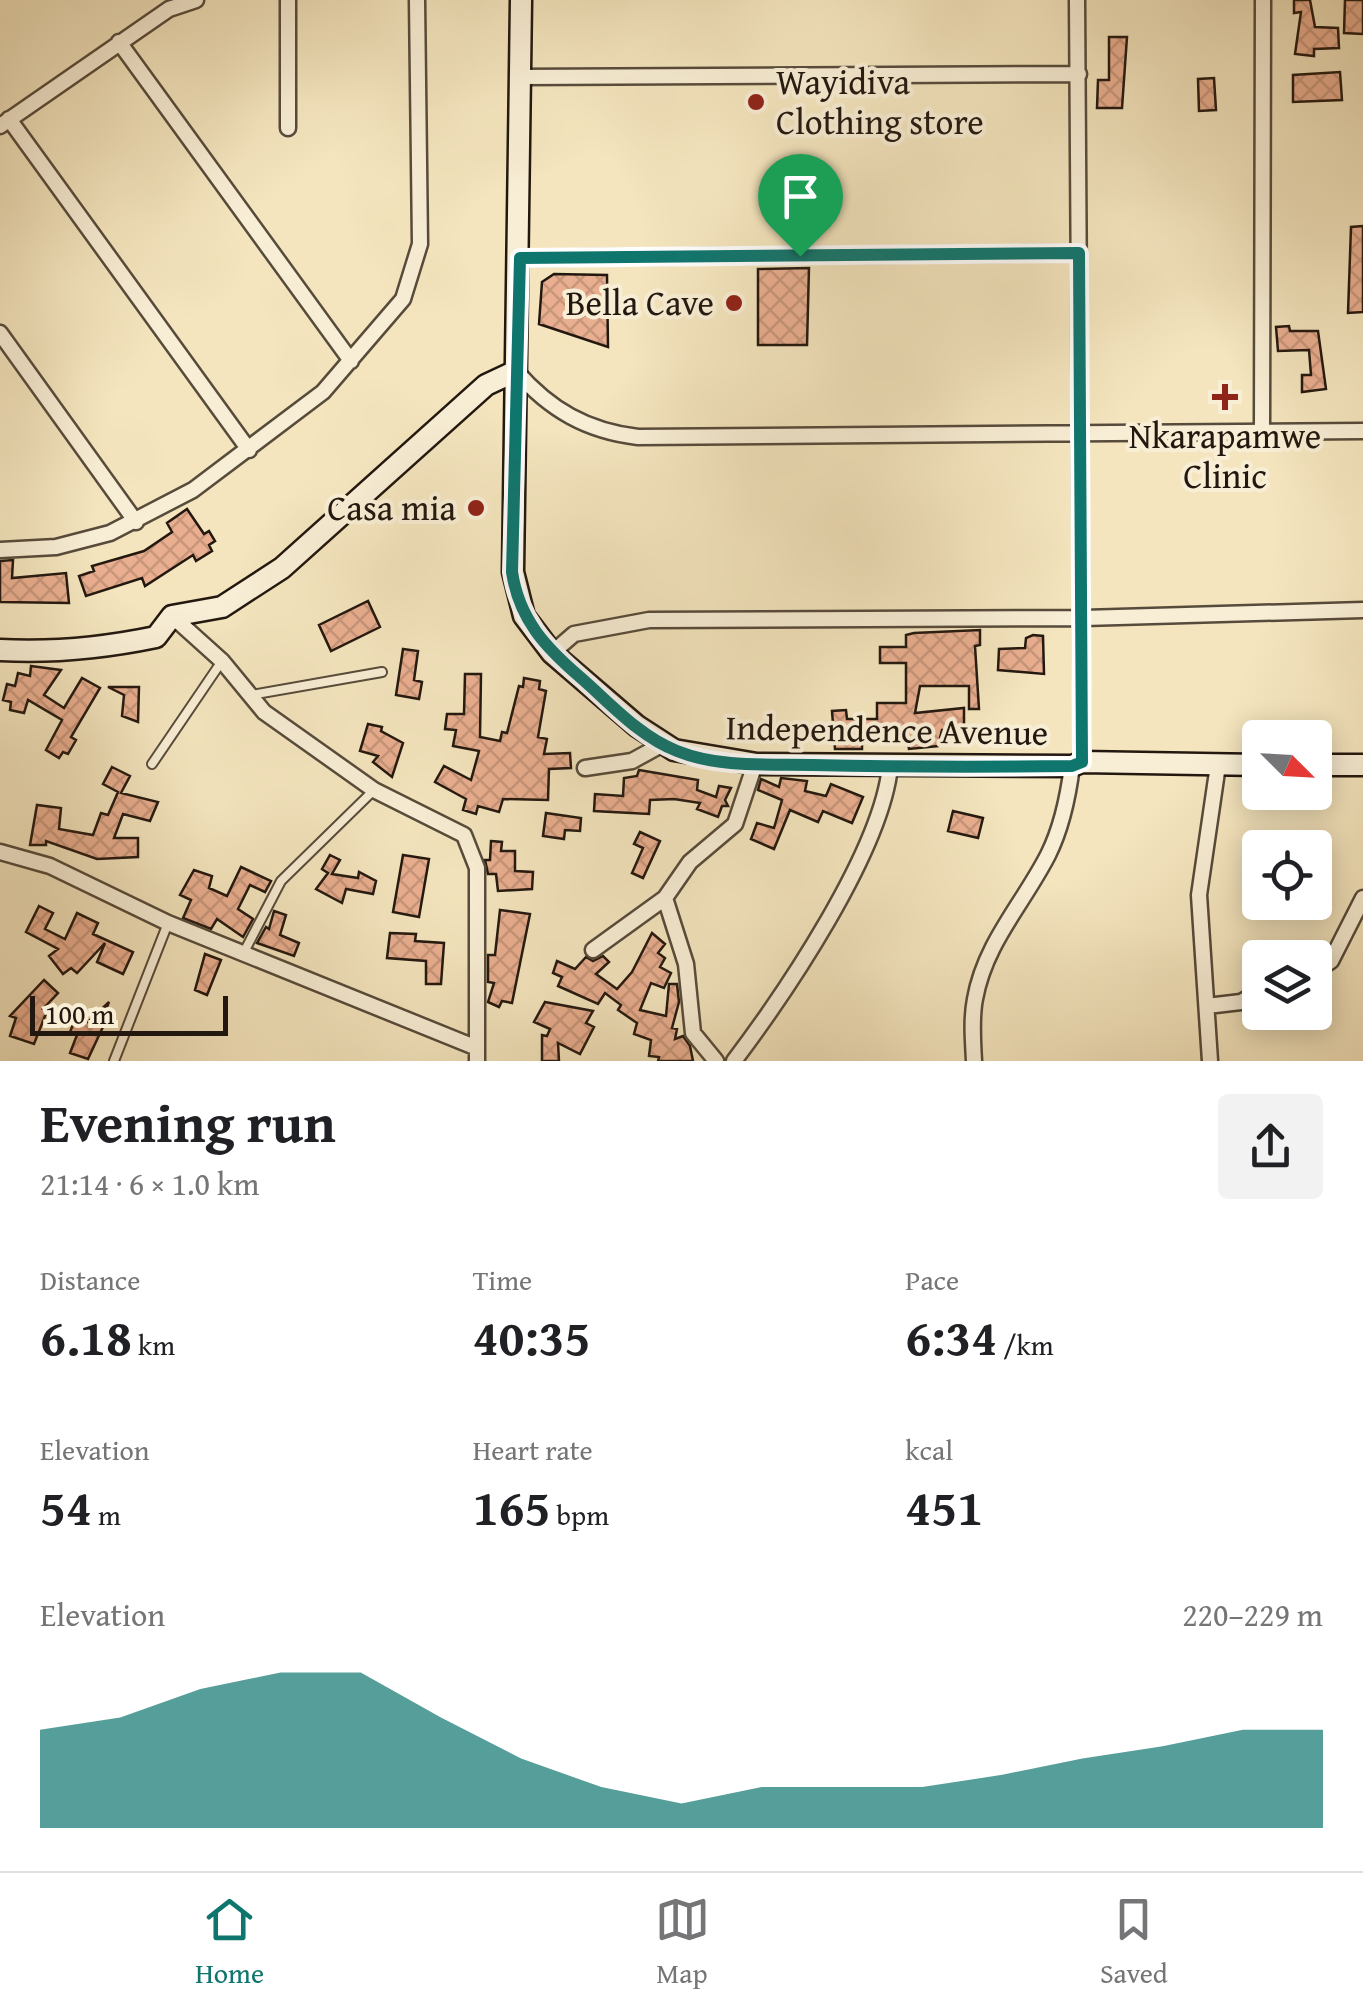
<!DOCTYPE html>
<meta charset="utf-8">
<style>
:root{--surface:#fff;--page:#f2f2f2;--text:#202124;--muted:#757577;--line:#e0e0e0;--accent:#0f766e}
body{margin:0;font-family:"Gentium Book Plus",serif;background:var(--page);color:var(--text);height:100vh;display:flex;flex-direction:column;font-size:38px;white-space:nowrap}
*{box-sizing:border-box;margin:0}
p{font-size:32px;color:var(--muted)}
.icon{flex:none;width:55px;height:55px;fill:none;stroke:currentColor;stroke-width:2;stroke-linecap:round;stroke-linejoin:round}
.map{position:relative;height:1061px;overflow:hidden}
.panel{display:flex;flex-direction:column;background:var(--surface);flex:1}
.panel>*{flex:none}
.needle{width:65px;rotate:114deg}
.tools{position:absolute;left:1242px;top:720px;display:grid;gap:20px}
.tools a{display:grid;place-items:center;width:90px;height:90px;border-radius:10px;background:var(--surface);box-shadow:0 5px 25px #0003;font-size:50px}
.scale{position:absolute;left:30px;bottom:25px;width:198px;box-sizing:border-box;padding-left:10px;border:5px solid #23180f;border-top:0;font-size:28px;line-height:35px;white-space:nowrap;color:#23180f;-webkit-text-stroke:8px #f8eed5;paint-order:stroke}
.pin{position:absolute;display:grid;place-items:center;width:85px;height:85px;color:#fff;margin:-102px -42px;border-radius:50% 50% 50% 0;rotate:-45deg;box-shadow:0 0 10px #0007}
.pin .icon{rotate:45deg}
.round{display:grid;place-items:center;flex:none;width:105px;height:105px;border-radius:10px;background:var(--page)}
.head{display:flex;align-items:center;justify-content:space-between;height:170px;padding:0 40px}
h1{font-size:55px;font-weight:800;line-height:75px}
.metrics{display:grid;grid-template-columns:repeat(3,1fr);gap:15px;height:170px;padding:10px 40px}
.metrics div{display:grid;align-content:center}
.metrics b{font-size:50px;font-weight:800}
.metrics small{font-size:28px;font-weight:400}
.metrics p{font-size:28px}
.chart{height:280px;padding:20px 40px}
.chart p{display:flex;justify-content:space-between}
.chart svg{width:100%;height:180px;margin-top:10px;fill:var(--accent);opacity:.7}
.menu{display:flex;justify-content:space-around;align-items:center;height:140px;border-top:2px solid var(--line);background:var(--surface);font-size:28px;color:var(--muted)}
.menu a{display:grid;justify-items:center;gap:5px}
.menu .selected{color:var(--accent)}
.map>svg:first-child{display:block}
.building{fill:url(#building-cross-hatch);stroke:#23180f;stroke-width:2.5}
.lines{fill:none;stroke-linecap:round;stroke-linejoin:round}
.lane-casing{stroke:#574b3b;stroke-width:12}
.street-casing{stroke:#574b3b;stroke-width:19}
.secondary-casing{stroke:#23180f;stroke-width:25}
.lane{stroke:#f8eed5;stroke-width:8}
.street{stroke:#f8eed5;stroke-width:14}
.secondary{stroke:#f8eed5;stroke-width:20}
.route-casing{stroke:#fff;stroke-width:20}
.route{stroke:#0f766e;stroke-width:12}
.poi-dot{fill:#8f2418;stroke:#f8eed5;stroke-width:4}
.labels{text-anchor:middle;stroke-width:8;stroke-linejoin:round;paint-order:stroke}
.poi-label{font-size:35px;fill:#23180f;stroke:#f8eed5;text-anchor:end}
.street-label{font-size:35px;fill:#23180f;stroke:#f8eed5}
</style>
<div class="map">
<svg width="1363" height="1061" viewBox="0 0 1363 1061">
<defs>
<pattern id="building-cross-hatch" width="8" height="8" patternUnits="userSpaceOnUse" patternTransform="scale(2.5)"><rect width="8" height="8" fill="#eaaf90"/><path d="M0 0l8 8M0 8l8-8" fill="none" stroke="#c8967b"/></pattern>
</defs>
<rect width="100%" height="100%" fill="#f4e5be"/>
<filter id="stains"><feTurbulence type="fractalNoise" baseFrequency=".002" numOctaves="4"/><feColorMatrix values="0 0 0 0 .2 0 0 0 0 .09 0 0 0 0 .02 0 0 0 .5 -.17"/></filter>
<radialGradient id="worn" r=".72"><stop offset=".6" stop-color="#630" stop-opacity="0"/><stop offset="1" stop-color="#630" stop-opacity=".3"/></radialGradient>
<path class="building" d="M1294 0H1310L1315 27 1338 28 1339 48 1314 49V56L1295 54 1301 12 1294 13Z
M1345 0H1363V34L1344 33Z
M1109 37H1127L1122 108H1097L1098 80H1109Z
M1340 72 1342 100 1293 102V75Z
M1214 78 1216 110 1199 111 1198 79Z
M1363 226V312L1348 313 1351 227Z
M809 268 807 345H758V269Z
M554 274 607 275 608 347 539 324 542 282Z
M1289 326 1290 331H1318L1326 389 1302 392V375H1311L1309 350 1278 351 1276 327Z
M187 509 204 534 209 531 215 541 209 545 212 551 196 561 193 555 145 586 142 578 86 596 79 576 94 571 92 566 144 551 172 532 167 523Z
M13 560 12 578 66 573 69 603 0 602V561Z
M368 601 380 627 331 651 319 625Z
M980 630V645L975 646 979 709H969V686H920L915 713 964 708V730H942L938 746 909 749 908 741H862V749H835L832 711 846 710 847 719H877V703H906V663H880V647H906V635L914 633Z
M1033 635 1043 636 1044 674 998 670 999 649 1025 648 1026 638Z
M403 649 418 651 414 680 422 682 419 699 396 695Z
M31 666 61 670 44 695 64 708 82 678 100 688 71 737 76 740 68 754 63 752 59 758 46 750 62 720 28 700 24 713 10 710 11 702 3 700 7 684 15 686 18 673 30 676Z
M465 674H481L480 737 500 741 502 732 507 733 519 686 523 687 524 678 540 681 539 689 546 691 538 737 547 739 544 754 570 753 571 768 549 769 548 800 503 799 499 812 478 806 476 814 463 810 466 799 435 782 444 766 471 780 479 751 453 746 456 730 445 729 447 714H464Z
M108 687H139L138 722 122 716 124 695Z
M368 724 382 727 381 731 403 743 392 777 373 762 378 756 360 751Z
M112 767 130 776 121 793 158 802 150 821 123 814 114 838H138V857L97 859 46 841V845H30L37 805 61 808 59 829 93 835 101 813 108 815 118 792 103 784Z
M639 770 698 780 697 790 716 797 719 786 731 788 725 800 728 806H722L718 817 697 809 700 803 674 799 650 800 649 814 594 811 595 794 623 796 624 778 637 776Z
M781 778 807 781 805 791 826 796 831 784 863 797 852 823 823 811 818 822 790 810 774 849 751 839 757 823 774 828 782 800 758 790 761 779 779 787Z
M953 811 983 818 978 838 948 831Z
M546 813 581 818 580 831 565 830 564 839 543 836Z
M640 832 660 841 643 878 632 873 643 848 634 844Z
M491 841 502 842 501 851H515V871L533 872 532 889 498 891 496 874H488L485 860H490Z
M330 855 340 860 332 874 358 878 359 872 376 881 373 894 346 889 342 903 316 889 328 873 322 869Z
M403 855 429 859 419 917 393 912Z
M241 867 271 881 265 892 250 885 238 909 253 919 243 937 217 919 211 929 183 918 191 900 180 895 194 870 212 876 209 888 227 896Z
M39 906 53 913 45 929 65 939 77 913 98 923 93 934 133 952 123 974 97 962 105 943 77 973 71 968 63 974 49 956 58 949 26 932Z
M500 910 530 914 512 1003 502 1001 499 1007 488 1002 494 983 488 982V955H495Z
M274 911 286 915 280 935 299 943 294 956 257 943 266 927 269 929Z
M390 933 416 934 415 941 444 943 441 984H426V961L387 958Z
M652 933 665 944 658 953 665 958 660 967 671 973 664 988 651 983 640 1010 666 1016 669 984H677L679 1002 672 1028 677 1029 675 1039 683 1036 690 1046 693 1061H658L659 1057 649 1056 651 1040 634 1034 637 1023 618 1010 621 1005 605 993 598 1004 558 986 562 977 553 973 557 961 575 969 586 957 593 961 603 956 609 962 596 974 617 989 632 972Z
M205 954 221 960 207 995 195 990Z
M44 980 58 993 43 1009 47 1011 34 1044 10 1036 16 1018 10 1016Z
M109 1002 105 1012 109 1014 88 1059 70 1053 77 1035 70 1032 78 1012 88 1022Z
M545 1002 593 1011 586 1023 594 1027 580 1054 558 1043 559 1061H542V1035L547 1036 550 1029 534 1022Z"/>
<g class="lines">
<defs>
<path id="lane" d="M251 695 382 672
M152 764 222 661
M243 954 281 881 374 790
M114 1061 168 923"/>
<path id="street" d="M288 0V128
M1077 0 1082 762
M119 42 351 361
M520 77 1079 74
M9 119 249 450
M0 126 169 9 196 0
M520 258 1079 253
M0 333 136 522
M516 371C550 410 587 431 638 437L1363 431
M1262 432 1263 0
M0 550 56 547 110 533 193 490 323 392 403 299 420 244 417 0
M172 616 222 661 264 712 374 790 464 835 477 868V1061
M552 653 574 634 649 620 1084 618 1363 610
M585 768 632 761 663 744
M0 852 50 866 168 923 477 1048
M665 898 686 964 693 1033 716 1061
M593 950 665 898 690 862 735 824 755 764
M1315 971 1331 961 1363 898
M1207 1006 1241 1002 1260 991
M734 1061C786 992 881 852 890 767
M974 1061C973 1041 971 1019 975 999 985 943 1023 904 1048 855 1062 827 1068 798 1072 766
M1210 1061 1199 895 1218 765"/>
<path id="secondary" d="M521 0 513 572 524 616 552 653 637 726 674 750 757 764 1072 766 1082 762 1260 765
M0 650C54 653 103 648 156 637L172 616 222 607 282 568 486 385 516 371
M1315 765H1363"/>
</defs>
<use href="#lane" class="lane-casing"/>
<use href="#street" class="street-casing"/>
<use href="#secondary" class="secondary-casing"/>
<use href="#lane" class="lane"/>
<use href="#street" class="street"/>
<use href="#secondary" class="secondary"/>
</g>
<g class="lines">
<defs>
<path id="route" d="M1079 253 1082 762 1072 766C986 767 900 767 813 765 769 764 719 768 677 751 640 737 610 703 580 677 545 647 519 619 512 572L520 258Z"/>
</defs>
<use href="#route" class="route-casing"/>
<use href="#route" class="route"/>
</g>
<g class="poi-dot">
<circle cx="756" cy="102" r="10"/>
<circle cx="734" cy="303" r="10"/>
<path d="M1220 382h10v10h10v10h-10v10h-10v-10h-10v-10h10z"/>
<circle cx="476" cy="508" r="10"/>
</g>
<g class="labels">
<g class="poi-label">
<text x="776" y="94" text-anchor="start">Wayidiva<tspan x="776" dy="40">Clothing store</tspan></text>
<text x="714" y="315">Bella Cave</text>
<text x="1225" y="448" text-anchor="middle">Nkarapamwe<tspan x="1225" dy="40">Clinic</tspan></text>
<text x="456" y="520">Casa mia</text>
</g>
<g class="street-label">
<text transform="translate(887 730) rotate(1)" y="12">Independence Avenue</text>
</g>
</g>
<rect width="100%" height="100%" filter="url(#stains)"/>
<rect width="100%" height="100%" fill="url(#worn)"/>
</svg>
<div class="tools">
<a><svg class="needle" viewBox="-14 -14 28 28"><path d="M0-13l5 13h-10z" fill="#e53935"/><path d="M0 13l5-13h-10z" fill="#757577"/></svg></a>
<a><svg class="icon" aria-label="locate" viewBox="0 0 24 24"><circle cx="12" cy="12" r="6"/><path d="M12 2v4M12 18v4M2 12h4M18 12h4"/></svg></a>
<a><svg class="icon" aria-label="layers" viewBox="0 0 24 24"><path d="M12 4l9 5-9 5-9-5zM3 14l9 5 9-5"/></svg></a>
</div>
<div class="scale">100 m</div>
<div class="pin" style="left:800px;top:256px;background:#1e9e55"><svg class="icon" aria-label="arrive" viewBox="0 0 24 24"><path d="M6 21V4h12l-3 4 3 4H6"/></svg></div>
</div>
<section class="panel">
<div class="head"><div><h1>Evening run</h1><p>21:14 · 6 × 1.0 km</p></div><a class="round"><svg class="icon" aria-label="share" viewBox="0 0 24 24"><path d="M12 15V3M7 8l5-5 5 5M5 13v7h14v-7"/></svg></a></div>
<div class="metrics">
<div><p>Distance</p><b>6.18<small> km</small></b></div>
<div><p>Time</p><b>40:35</b></div>
<div><p>Pace</p><b>6:34<small> /km</small></b></div>
</div>
<div class="metrics">
<div><p>Elevation</p><b>54<small> m</small></b></div>
<div><p>Heart rate</p><b>165<small> bpm</small></b></div>
<div><p>kcal</p><b>451</b></div>
</div>
<div class="chart"><p><span>Elevation</span>220–229 m</p>
<svg viewBox="0 0 160 44" preserveAspectRatio="none"><path d="M0 44V20L10 17L20 10L30 6L40 6L50 17L60 27L70 34L80 38L90 34L100 34L110 34L120 31L130 27L140 24L150 20L160 20V44z"/></svg>
</div>
</section>
<nav class="menu">
<a class="selected"><svg class="icon" aria-label="home" viewBox="0 0 24 24"><path d="M3 11l9-7 9 7M6 9v11h12V9"/></svg>Home</a>
<a><svg class="icon" aria-label="map" viewBox="0 0 24 24"><path d="M3 6l6-2 6 2 6-2v14l-6 2-6-2-6 2zM9 4v14M15 6v14"/></svg>Map</a>
<a><svg class="icon" aria-label="saved" viewBox="0 0 24 24"><path d="M7 4h10v16l-5-4-5 4z"/></svg>Saved</a>
</nav>
